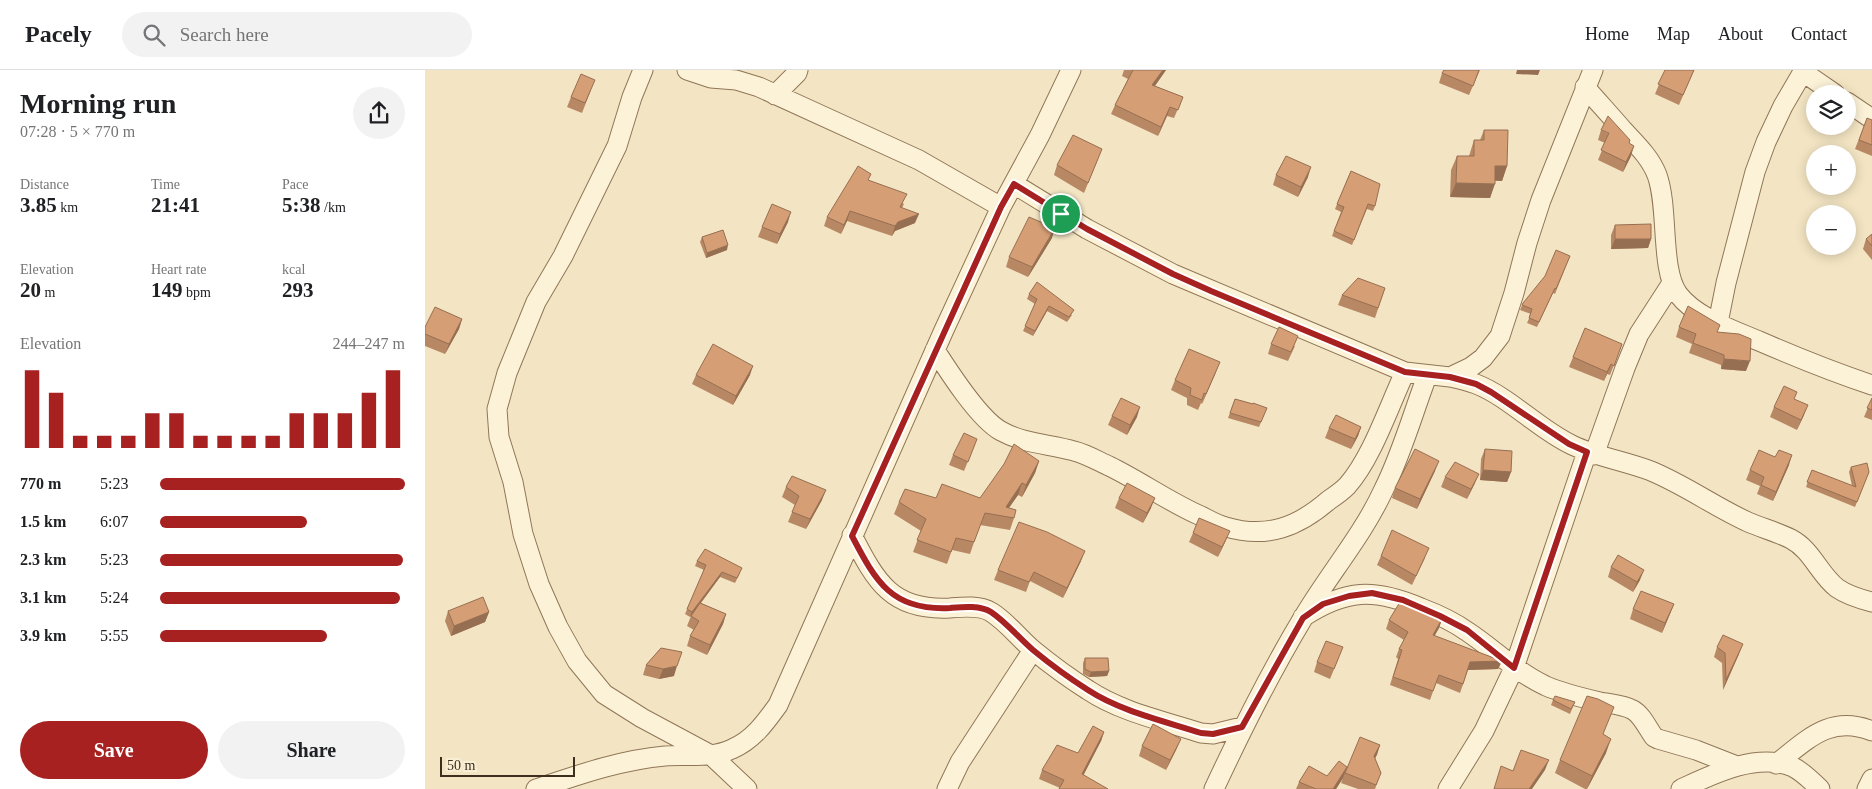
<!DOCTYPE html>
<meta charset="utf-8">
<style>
:root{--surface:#fff;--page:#f2f2f2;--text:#202124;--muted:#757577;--line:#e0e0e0;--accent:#a72120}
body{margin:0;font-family:Georgia,serif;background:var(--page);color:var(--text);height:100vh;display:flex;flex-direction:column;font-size:19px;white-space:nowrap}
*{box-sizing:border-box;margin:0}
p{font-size:16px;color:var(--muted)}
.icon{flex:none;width:28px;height:28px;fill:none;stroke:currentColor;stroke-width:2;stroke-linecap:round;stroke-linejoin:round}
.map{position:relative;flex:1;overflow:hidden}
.drawer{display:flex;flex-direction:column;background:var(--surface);width:425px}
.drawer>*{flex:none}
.tools{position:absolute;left:1381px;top:15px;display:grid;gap:10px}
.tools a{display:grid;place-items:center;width:50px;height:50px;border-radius:50%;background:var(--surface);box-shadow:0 2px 12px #0003;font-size:25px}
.scale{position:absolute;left:15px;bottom:12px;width:135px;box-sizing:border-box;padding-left:5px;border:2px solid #3e2e1d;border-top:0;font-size:14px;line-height:18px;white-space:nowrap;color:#3e2e1d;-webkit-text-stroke:4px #f9efd4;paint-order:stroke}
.pin{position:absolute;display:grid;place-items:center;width:42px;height:42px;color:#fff;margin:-21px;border:2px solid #fff;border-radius:50%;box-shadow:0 1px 5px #0007}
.round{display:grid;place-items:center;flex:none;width:52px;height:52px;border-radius:26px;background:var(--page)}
.overview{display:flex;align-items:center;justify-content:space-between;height:85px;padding:0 20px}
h1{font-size:28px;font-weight:600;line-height:38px}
.figures{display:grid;grid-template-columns:repeat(3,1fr);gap:8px;height:85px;padding:5px 20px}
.figures div{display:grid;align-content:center}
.figures b{font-size:21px;font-weight:600}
.figures small{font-size:14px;font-weight:400}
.figures p{font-size:14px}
.chart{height:140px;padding:10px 20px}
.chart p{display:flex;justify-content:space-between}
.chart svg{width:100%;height:90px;margin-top:5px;stroke:var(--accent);stroke-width:6}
.cta{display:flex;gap:10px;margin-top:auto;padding:10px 20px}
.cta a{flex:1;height:58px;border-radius:30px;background:var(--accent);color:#fff;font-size:20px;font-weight:600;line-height:58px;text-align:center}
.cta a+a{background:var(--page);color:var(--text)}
ul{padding:0 20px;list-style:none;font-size:16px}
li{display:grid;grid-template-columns:80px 60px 1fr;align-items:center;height:38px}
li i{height:12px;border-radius:6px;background:var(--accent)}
header{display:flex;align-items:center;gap:30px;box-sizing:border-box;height:70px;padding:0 25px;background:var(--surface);border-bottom:1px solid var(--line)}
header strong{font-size:24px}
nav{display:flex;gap:28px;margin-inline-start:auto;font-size:18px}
.search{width:350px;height:45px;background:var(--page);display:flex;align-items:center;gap:12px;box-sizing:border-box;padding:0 18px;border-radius:28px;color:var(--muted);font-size:19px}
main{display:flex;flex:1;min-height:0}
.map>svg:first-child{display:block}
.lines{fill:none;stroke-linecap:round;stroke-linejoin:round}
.street-casing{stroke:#907657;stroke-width:21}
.street{stroke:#fcf2d8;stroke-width:19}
.wall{fill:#b88865}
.shaded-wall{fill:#966f52}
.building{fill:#d69e75;stroke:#966f52}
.route-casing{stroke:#fff;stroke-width:10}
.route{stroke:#a72120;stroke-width:6}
</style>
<header>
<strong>Pacely</strong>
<div class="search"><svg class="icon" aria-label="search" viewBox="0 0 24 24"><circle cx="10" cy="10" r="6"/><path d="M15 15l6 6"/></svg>Search here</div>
<nav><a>Home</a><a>Map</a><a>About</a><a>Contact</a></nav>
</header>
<main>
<section class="drawer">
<div class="overview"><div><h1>Morning run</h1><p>07:28 · 5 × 770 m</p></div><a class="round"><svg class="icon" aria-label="share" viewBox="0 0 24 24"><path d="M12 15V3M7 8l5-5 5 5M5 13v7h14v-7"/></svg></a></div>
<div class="figures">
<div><p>Distance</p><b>3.85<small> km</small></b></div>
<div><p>Time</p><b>21:41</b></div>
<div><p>Pace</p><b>5:38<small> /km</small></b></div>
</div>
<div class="figures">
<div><p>Elevation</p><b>20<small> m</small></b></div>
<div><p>Heart rate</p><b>149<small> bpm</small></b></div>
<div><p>kcal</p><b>293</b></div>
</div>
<div class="chart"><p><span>Elevation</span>244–247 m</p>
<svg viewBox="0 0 160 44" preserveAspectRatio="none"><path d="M5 44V6M15 44V17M25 44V38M35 44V38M45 44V38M55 44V27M65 44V27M75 44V38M85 44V38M95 44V38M105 44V38M115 44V27M125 44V27M135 44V27M145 44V17M155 44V6"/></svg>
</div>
<ul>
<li><b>770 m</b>5:23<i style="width:100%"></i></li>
<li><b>1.5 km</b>6:07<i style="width:60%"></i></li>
<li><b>2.3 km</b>5:23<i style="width:99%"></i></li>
<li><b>3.1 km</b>5:24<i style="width:98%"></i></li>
<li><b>3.9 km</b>5:55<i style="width:68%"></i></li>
</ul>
<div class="cta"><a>Save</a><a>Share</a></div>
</section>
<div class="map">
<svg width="1447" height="719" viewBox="0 0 1447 719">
<rect width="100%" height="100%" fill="#f3e5c3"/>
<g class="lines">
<defs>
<path id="street" d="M218 0 207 27 192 76 138 186 111 232 82 303 72 339 74 367 88 412 98 464 114 514 133 557 152 591 179 624 217 648 286 685 322 719
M262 0 286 8 311 10 334 17 494 90 576 137
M1378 2 1410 24
M1160 17C1173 32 1186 46 1198 60 1211 74 1225 87 1232 105 1244 138 1235 199 1253 224 1270 247 1308 260 1334 271 1371 287 1408 302 1447 315
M350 25 372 3 373 0
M1422 32 1447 49
M589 114 662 159 748 204 980 302 1025 307 1046 297 1058 288 1075 266 1089 223 1102 173 1116 130 1168 0
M1293 253 1301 213 1330 102 1341 72 1358 36 1379 0
M510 280C524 302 554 349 576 361 599 374 625 374 649 381 661 384 673 391 684 396 715 411 744 432 776 446 784 450 792 455 801 457 842 469 873 457 904 430 910 426 917 421 922 416 947 388 964 336 980 302
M1025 307C1034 309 1043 311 1051 314 1086 328 1113 359 1147 375 1172 387 1200 391 1226 401 1260 415 1290 437 1323 452 1337 458 1352 462 1366 469 1387 480 1394 504 1412 518 1422 525 1435 529 1447 532
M1169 385 1200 298 1214 264 1247 213
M427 465C451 512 467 541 525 538 537 537 555 535 566 542 581 551 594 568 608 580 625 594 644 608 663 620 696 642 739 651 776 663L788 664 817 657
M878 547C921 519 949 518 996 538 1012 544 1029 552 1043 562 1070 580 1091 602 1121 616 1137 623 1158 628 1175 632 1186 634 1199 635 1208 640 1217 645 1223 659 1229 667L1233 669 1271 680 1312 696
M1351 694C1382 670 1405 644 1447 661
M111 719C153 705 195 690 240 686 262 684 286 689 307 679 328 670 340 653 353 635L519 260 576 137 615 65 646 0
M522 719 535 692 608 580
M789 719C816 661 845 603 878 548 904 504 938 465 959 419 977 383 988 343 1002 306
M1023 719 1059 661 1089 598 1162 382
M1256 719C1288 704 1332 682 1368 697 1378 702 1387 711 1395 719
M1442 719 1447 709"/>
</defs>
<use href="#street" class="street-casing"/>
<use href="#street" class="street"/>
</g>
<path class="wall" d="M699 0H741L730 16 758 27 749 48 742 46 733 66 686 44 690 35 703 9 697 6Z
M1019 0H1055L1044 25 1014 13 1017 3Z
M1240 0H1269L1254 35 1230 24Z
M166 20 157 43 142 37 146 27Z
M1442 48 1447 50V86L1430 79Z
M1059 60 1082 96 1077 111H1070L1065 128 1025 127 1026 100 1032 86H1044L1049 70H1055Z
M1176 60 1204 73 1206 86 1198 102 1173 90 1180 73 1173 70Z
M673 89 659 123 629 105 632 95Z
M926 101 950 136 948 141 942 139 927 175 907 166 916 142 910 139Z
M851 105 883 107 873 127 848 115Z
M444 111 479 134 477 138 490 153 470 161 467 166 422 151 416 164 399 156 402 147Z
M363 152 352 174 333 167 337 157Z
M1190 155 1226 169 1223 178 1186 179V165Z
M1447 164V190L1438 179 1441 169Z
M277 167 302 180 281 188 275 172Z
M627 168 603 207 581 197 584 187Z
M1145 186 1130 224 1128 223 1112 257 1102 253 1106 244 1095 240 1098 233Z
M960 218 950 248 913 235 917 225Z
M604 224 647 245 642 252 622 241 608 266 598 261 610 234 602 229Z
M37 249 34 259 20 284 0 276V257Z
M1254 257 1292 262 1321 301 1296 299V295L1264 283 1267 274 1251 267Z
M846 274 870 276 863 291 843 284Z
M1197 274 1185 305 1182 304 1179 311 1144 297 1148 287Z
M791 302 777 334 776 333 773 340 762 335V328L746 320 750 310Z
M271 305H325L308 335 267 314Z
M1447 328V350L1439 347Z
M810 329 842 338 834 357 803 348Z
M1369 329 1379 345 1372 360 1345 347 1349 337Z
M687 346 712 347 702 365 683 355Z
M936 357 933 366 926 379 900 368 904 358Z
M552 369 539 401 524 395 528 385Z
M1060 379 1086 402 1082 412 1055 410 1056 389Z
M614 391 610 403 597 427 593 425 584 438 589 448 585 460 555 455 545 484 527 480 522 494 488 482 496 461 469 444 474 432 511 428H555Z
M1364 395 1348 431 1332 424 1335 416 1321 410 1325 400Z
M1426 397 1444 402 1430 437 1381 417 1387 400 1427 416 1424 402Z
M1010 401 992 439 967 428 970 418Z
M1020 407 1050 413 1042 429 1016 417Z
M361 417 397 430 381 459 363 452 370 435 357 427Z
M694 428 726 438 718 453 690 438Z
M768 463 801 470 793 487 764 472Z
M956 486 1000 488 987 515 952 495Z
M272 491 315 503 310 513 295 507 276 533 301 544 298 554 282 585 262 576 265 566 269 560 262 556 266 546 265 547 260 544 279 500 270 496Z
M656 491 638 528 605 511 601 522 569 510 573 500Z
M1186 497 1215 510 1208 522 1183 507Z
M1249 534 1237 563 1205 549 1208 539Z
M23 541 64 542 60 552 26 566 20 551Z
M1017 549 1014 558 1009 566 1077 591 1073 599 1043 600 1035 623 1011 613 1005 630 965 615 973 589 971 587 974 579 979 570 961 559 964 550Z
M1292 577 1314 584 1298 620 1297 593 1289 587Z
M236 578 249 606 234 609 218 605 221 595Z
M914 587 905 609 889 602 892 592Z
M660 588 684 601 682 606 664 607 658 604V593Z
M1128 630 1150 632 1145 644 1126 635Z
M679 662 676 671 658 705 635 718 614 709 617 700 653 683Z
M1178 664 1181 683 1162 719H1160L1130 703 1135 690Z
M955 675 950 689 956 703 950 719H933L916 713 918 708 911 719H871L874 712 902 706 922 697Z
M717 676 752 678 741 700 714 686Z"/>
<path class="shaded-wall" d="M738 0H741L724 24 727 15Z
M1092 0H1115L1113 5 1091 4Z
M745 37 742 46 733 66 736 57Z
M1209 76 1206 86 1198 102 1201 92Z
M1070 96H1082L1077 111 1065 110Z
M886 97 883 107 873 127 876 117Z
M1031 113 1070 114 1065 128 1025 127Z
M425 141 422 151 416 164 419 155Z
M366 142 363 152 352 174 355 164Z
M494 144 490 153 470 161 467 166 470 156 473 152Z
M630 158 627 168 603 207 607 197Z
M1190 169H1226L1223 178 1186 179Z
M303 175 302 180 281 188 282 183Z
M624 236 622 241 608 266 610 261Z
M37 249 34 259 20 284 24 274Z
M1299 289 1325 291 1321 301 1296 299Z
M795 292 791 302 777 334 781 324Z
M1186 294 1182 304 1179 311 1182 302Z
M328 296 325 305 308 335 311 326Z
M1383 335 1379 345 1372 360 1376 350Z
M715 337 712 347 702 365 705 355Z
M936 357 933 366 926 379 930 369Z
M1367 385 1364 395 1348 431 1351 422Z
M614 391 610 403 597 427 601 415Z
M1014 391 1010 401 992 439 995 429Z
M1058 400 1086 402 1082 412 1055 410Z
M1054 404 1050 413 1042 429 1046 419Z
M597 413 593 425 578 446 581 437Z
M401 420 397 430 381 459 385 449Z
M730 428 726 438 718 453 722 443Z
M805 461 801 470 793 487 797 477Z
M660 481 656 491 638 528 642 518Z
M1219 500 1215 510 1208 522 1212 512Z
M297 502 295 507 265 547 267 542Z
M1249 534 1245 544 1237 563 1240 553Z
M64 542 60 552 26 566 29 556Z
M301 544 298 554 282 585 285 575Z
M1017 549 1014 558 1005 574 1008 565Z
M1318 574 1314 584 1298 620 1301 610Z
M1077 591 1073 599 1042 600 1045 592Z
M252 596 249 606 234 609 238 599Z
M684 601 682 606 664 607 666 602Z
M679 662 676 671 654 714 657 704Z
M756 669 752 678 741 700 745 690Z
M1186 669 1181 683 1162 719 1167 706Z
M955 675 952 685 945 696 949 686Z
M1124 690 1120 700 1107 719H1104Z
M922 697 918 708 911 719H908Z"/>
<path class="building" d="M707 0H738L727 15 758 27 753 40 745 37 736 57 690 35 708 0Z
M1019 0H1054L1048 16 1017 3Z
M1240 0H1269L1258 25 1233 14Z
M156 4 170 10 160 33 146 27Z
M1183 46 1205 70 1204 73 1209 76 1201 92 1176 80 1184 63 1176 60Z
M1442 48 1447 50V75L1434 70Z
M1059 60H1083L1082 96H1070V114L1031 113 1032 86H1049V70H1059Z
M648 65 677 79 663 113 632 95Z
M861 86 886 97 876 117 851 105Z
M433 96 446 104 443 110 482 124 475 137 494 144 473 152 470 156 425 141 419 155 402 147Z
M926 101 955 114 950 136 943 134 929 170 909 161 919 137 912 134Z
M347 134 366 142 355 164 337 157Z
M604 147 630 158 607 197 584 187Z
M1226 154V169H1190V155Z
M298 160 303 175 282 183 277 167Z
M1447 164V176L1441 169Z
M1131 180 1145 186 1131 219 1130 218 1114 252 1104 248 1107 239 1097 235 1098 233 1120 206Z
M933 208 960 218 953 238 917 225Z
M612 212 649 240 644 247 624 236 610 261 600 256 612 229 604 224Z
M1263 236 1295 255 1292 262 1314 264 1326 269 1325 291 1299 289V285L1268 273 1271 264 1254 257Z
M10 237 37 249 24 274 0 264V257Z
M854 257 873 266 866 282 846 274Z
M1160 258 1197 274 1189 296 1186 294 1182 302 1148 287Z
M288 274 328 296 311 326 271 305Z
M764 279 795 292 781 324 779 323 777 330 765 325 766 318 750 310Z
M1359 316 1372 322 1369 329 1383 335 1376 350 1349 337Z
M696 328 715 337 705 355 687 346Z
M1447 328V340L1442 338Z
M810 329 828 334V333L842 338 836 352 805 343Z
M911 345 936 357 930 369 904 358Z
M539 363 552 369 543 392 528 385Z
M589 374 614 391 601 415 597 413 581 437 591 440 589 448 560 443 549 472 531 468 526 482 492 470 501 449 474 432 480 419 511 428 517 414 555 428 579 394Z
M990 379 1014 391 995 429 970 418Z
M1060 379 1087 381 1086 402 1058 400Z
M1334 380 1350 387 1354 380 1367 385 1351 422 1336 415 1339 407 1325 400Z
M1030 392 1054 404 1046 419 1020 407Z
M1442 393 1444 402 1432 432 1382 412 1387 400 1431 417 1426 397Z
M367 406 401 420 385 449 367 442 374 426 361 417Z
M702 413 730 428 722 443 694 428Z
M774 448 805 461 797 477 768 463Z
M594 452 622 462 660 481 642 518 609 502 604 512 573 500Z
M967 460 1004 478 991 506 956 486Z
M280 479 317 498 312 508 297 502 267 542 262 539 281 495 272 491Z
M1193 485 1219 500 1212 512 1186 497Z
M1216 521 1249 534 1240 553 1208 539Z
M58 527 64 542 29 556 23 541Z
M975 532 1017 549 1008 565 1077 591 1045 592 1038 614 1014 605 1008 621 968 607 977 580 974 579 983 562 964 550Z
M275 533 301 544 285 575 265 566 274 551 266 546Z
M1298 565 1318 574 1301 610 1300 583 1292 577Z
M901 571 918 577 909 599 892 592Z
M236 578 257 582 252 596 238 599 221 595Z
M660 588H683L684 601 666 602 660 599Z
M1130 626 1150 632 1146 639 1128 630Z
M1162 626 1173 629 1189 637 1178 664 1186 669 1167 706 1135 690Z
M728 654 756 669 745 690 717 676Z
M668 656 679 662 657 704 683 719H634L639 710 617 700 632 675 653 683Z
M935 667 955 675 949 686 956 703 951 715 920 703Z
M1096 680 1124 690 1104 719H1069L1076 696 1088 701Z
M914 691 922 697 908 719H891L874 712 884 696 902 706Z"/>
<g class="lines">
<defs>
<path id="route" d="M589 114 662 159 748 204 786 221 980 302 1025 307 1051 314 1066 322 1144 374 1162 382 1089 598 1042 560 1015 546 978 530 947 523 924 526 898 534 878 548 817 657 788 664 776 663C739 651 695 641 663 620 644 608 625 594 608 580 594 568 581 552 566 542 555 535 537 537 525 538 467 541 451 512 427 466L576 137Z"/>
</defs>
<use href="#route" class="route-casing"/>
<use href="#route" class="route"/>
</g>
</svg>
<div class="tools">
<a><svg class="icon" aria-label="layers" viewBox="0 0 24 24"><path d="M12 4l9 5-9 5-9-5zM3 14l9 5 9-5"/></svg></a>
<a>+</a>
<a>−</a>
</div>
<div class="scale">50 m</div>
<div class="pin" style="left:636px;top:144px;background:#1e9e55"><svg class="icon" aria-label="arrive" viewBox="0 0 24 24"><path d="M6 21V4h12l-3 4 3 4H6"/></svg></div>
</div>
</main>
